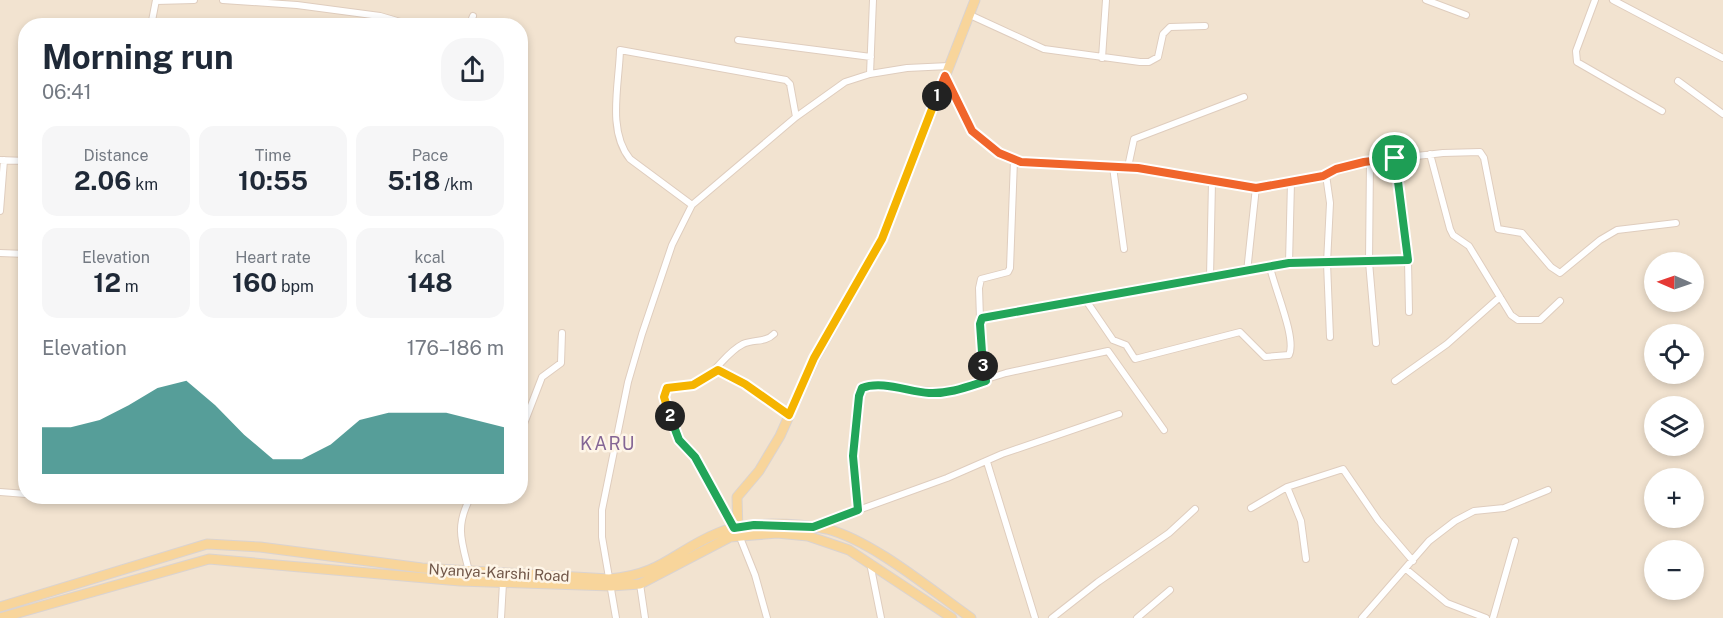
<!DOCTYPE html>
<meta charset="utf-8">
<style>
:root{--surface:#fff;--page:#f6f6f7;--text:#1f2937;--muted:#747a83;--accent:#0f766e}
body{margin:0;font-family:"Public Sans",sans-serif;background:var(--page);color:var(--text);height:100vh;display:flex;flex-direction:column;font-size:22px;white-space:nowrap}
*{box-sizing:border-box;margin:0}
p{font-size:20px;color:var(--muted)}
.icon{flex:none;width:33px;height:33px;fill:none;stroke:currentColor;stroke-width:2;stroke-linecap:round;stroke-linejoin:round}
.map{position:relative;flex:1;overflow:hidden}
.sheet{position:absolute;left:18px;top:18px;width:510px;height:486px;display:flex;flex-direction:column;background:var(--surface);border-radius:24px;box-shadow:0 3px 9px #0003}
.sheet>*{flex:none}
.needle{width:39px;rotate:272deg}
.buttons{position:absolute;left:1644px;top:252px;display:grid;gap:12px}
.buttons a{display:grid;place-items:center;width:60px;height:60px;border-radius:50%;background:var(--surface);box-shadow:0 3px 9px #0003;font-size:30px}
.pin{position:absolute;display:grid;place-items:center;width:51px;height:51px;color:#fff;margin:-26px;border:3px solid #fff;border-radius:50%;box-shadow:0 2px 6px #0007}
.km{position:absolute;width:30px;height:30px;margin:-15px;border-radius:50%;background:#222;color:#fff;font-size:16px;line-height:30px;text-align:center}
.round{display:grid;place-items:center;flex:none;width:63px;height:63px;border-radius:24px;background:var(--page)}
.head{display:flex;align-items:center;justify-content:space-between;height:102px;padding:0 24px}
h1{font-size:33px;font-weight:700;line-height:45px}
.stats{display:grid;grid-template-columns:repeat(3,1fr);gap:9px;height:102px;padding:6px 24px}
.stats div{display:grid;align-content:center;border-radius:15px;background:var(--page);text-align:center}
.stats b{font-size:26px;font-weight:700}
.stats small{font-size:16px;font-weight:400}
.stats p{font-size:16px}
.chart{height:168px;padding:12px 24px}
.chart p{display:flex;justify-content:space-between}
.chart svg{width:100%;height:108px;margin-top:6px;fill:var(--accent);opacity:.7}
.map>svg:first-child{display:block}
.residential{fill:#f2e3d0;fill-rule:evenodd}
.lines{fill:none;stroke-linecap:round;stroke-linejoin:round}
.street-casing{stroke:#dfcdbe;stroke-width:8}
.primary-casing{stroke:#dad3d0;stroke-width:11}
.street{stroke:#fff;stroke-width:6}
.primary{stroke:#f8d59b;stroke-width:9}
.split-1-casing{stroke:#fff;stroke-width:12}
.split-2-casing{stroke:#fff;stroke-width:12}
.split-3-casing{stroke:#fff;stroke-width:12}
.split-4-casing{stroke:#fff;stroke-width:12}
.split-1{stroke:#f0652b;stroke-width:8}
.split-2{stroke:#f5b400;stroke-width:8}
.split-3{stroke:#22a559;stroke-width:8}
.split-4{stroke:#22a559;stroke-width:8}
.labels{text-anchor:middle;stroke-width:5;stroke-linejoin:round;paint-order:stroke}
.street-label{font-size:15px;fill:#715749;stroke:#fef5e7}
.quarter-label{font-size:18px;letter-spacing:1.5px;fill:#846595;stroke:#fef5e7}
</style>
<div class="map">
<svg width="1723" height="618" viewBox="0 0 1723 618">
<rect width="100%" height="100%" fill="#fbf1e1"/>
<path class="residential" d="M0 0H1723V618H0ZM26 26H520V496H26ZM1654 262H1694V302H1654ZM1654 334H1694V374H1654ZM1654 406H1694V446H1654ZM1654 478H1694V518H1654ZM1654 550H1694V590H1654Z"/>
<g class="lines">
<defs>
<path id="street" d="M223 0 297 5 380 16 414 26
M1426 0 1466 15
M1595 0 1576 51 1577 62 1662 111
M1613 0 1723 58
M156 1 194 0
M970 15 1044 49 1140 62H1149L1158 57 1163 34 1170 27 1205 26
M151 26 156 0
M434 26H456
M469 26 473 16
M738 40 871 57
M1102 58 1106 0
M870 74 873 0
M945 76 972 131 999 153 1021 162 1138 168 1256 187 1323 176 1336 169 1364 162 1443 153 1480 152 1484 158 1498 229 1522 233 1551 267 1560 273 1600 240 1617 230 1676 223
M1678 81 1723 114
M1430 154 1450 229 1453 235 1469 246 1511 315 1518 320H1540L1560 301
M1395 158 1408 260 1409 312
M0 160 26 161
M1370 161 1369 262 1376 343
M1113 167 1124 249
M1128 167 1134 139 1244 97
M1326 175 1330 203 1327 263 1330 337
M692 205 630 159C607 131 619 85 620 50L786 80 790 84 796 117
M0 211 4 160
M0 253 26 254
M1289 263 1291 182
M1247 272 1256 187
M1210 277 1212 182
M1085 299 1113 340 1126 345 1135 359 1240 332 1265 357 1289 355C1297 339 1274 287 1270 267
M980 319 979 288 981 279 1008 272 1010 268 1014 160
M718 370 745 384 789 415
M986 381 980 323 982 318 1289 263 1408 260
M1395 381 1447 344 1500 297
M520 434 542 377 561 363 562 333
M987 462 1035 618
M1287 487 1301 521 1306 559
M0 492 26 494
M45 496H95
M1251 508 1287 487 1343 469 1378 520 1413 561
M858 510 853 456 859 396 863 389 868 386 945 392 1006 373 1108 351 1164 430
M817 525 947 478 1002 454 1119 414
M734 528 695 457 679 440 664 393 670 386C677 384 686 387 693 384 715 377 723 354 743 344 754 339 765 343 774 334
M739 535 755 575 767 618
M870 563 881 618
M1406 569 1447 603 1486 618
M469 571C461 540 455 526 471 496
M640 584 645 618
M501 618 503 583
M616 618 602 537V510L628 382 642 334 672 245 692 205 796 117 845 82 870 74 907 68 949 66
M1052 618 1098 582 1169 533 1195 509
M1137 618 1170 590
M1362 618 1429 541 1455 521 1474 511 1504 508 1548 490
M1493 618 1515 541"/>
<path id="primary" d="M738 532 737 497 759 471 780 436 815 358 882 239 975 0
M0 607 207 544 260 547 422 568 609 579C662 575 674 551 718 533 735 526 753 525 772 524 790 524 808 525 827 529 873 541 931 590 971 618
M0 618 209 559 460 581 611 586 640 584 730 537 777 533 808 536 849 550 952 618"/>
</defs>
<use href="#street" class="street-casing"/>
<use href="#primary" class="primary-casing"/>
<use href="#street" class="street"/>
<use href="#primary" class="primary"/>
</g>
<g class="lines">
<defs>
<path id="split-1" d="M937 96 945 76 972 131 999 153 1021 162 1138 168 1256 188 1323 176 1336 169 1364 162 1395 158"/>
<path id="split-2" d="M670 416 664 397 667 388 693 385 718 370 745 384 789 415 814 358 882 239 937 96"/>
<path id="split-3" d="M670 416 679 440 695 457 734 528 754 525 813 527 858 510 853 456 859 396 862 388C882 380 909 392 929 393 949 394 967 387 986 381L983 366"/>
<path id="split-4" d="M983 366 980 324 982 318 1289 263 1408 260 1395 158"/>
</defs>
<use href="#split-1" class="split-1-casing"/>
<use href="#split-2" class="split-2-casing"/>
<use href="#split-3" class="split-3-casing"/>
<use href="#split-4" class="split-4-casing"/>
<use href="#split-1" class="split-1"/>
<use href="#split-2" class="split-2"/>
<use href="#split-3" class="split-3"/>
<use href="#split-4" class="split-4"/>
</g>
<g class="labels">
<g class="street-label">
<text transform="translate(499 573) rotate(3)" y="5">Nyanya-Karshi Road</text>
</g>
<g class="quarter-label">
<text x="608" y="450">KARU</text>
</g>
</g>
</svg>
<div class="buttons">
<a><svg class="needle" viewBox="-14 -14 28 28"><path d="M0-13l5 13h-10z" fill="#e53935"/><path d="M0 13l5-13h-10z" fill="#747a83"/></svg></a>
<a><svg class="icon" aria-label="locate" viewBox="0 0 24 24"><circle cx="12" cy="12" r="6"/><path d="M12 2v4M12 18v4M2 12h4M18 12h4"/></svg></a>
<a><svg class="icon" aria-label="layers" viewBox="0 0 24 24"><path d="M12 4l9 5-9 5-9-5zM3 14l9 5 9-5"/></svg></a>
<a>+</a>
<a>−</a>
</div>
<div class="pin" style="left:1395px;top:158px;background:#1e9e55"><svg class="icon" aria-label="arrive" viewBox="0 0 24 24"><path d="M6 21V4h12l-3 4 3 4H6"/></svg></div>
<b class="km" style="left:937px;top:96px">1</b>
<b class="km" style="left:670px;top:416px">2</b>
<b class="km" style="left:983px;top:366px">3</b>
<section class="sheet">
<div class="head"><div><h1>Morning run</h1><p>06:41</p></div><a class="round"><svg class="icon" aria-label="share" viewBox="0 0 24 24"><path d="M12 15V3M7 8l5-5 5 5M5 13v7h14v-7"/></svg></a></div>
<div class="stats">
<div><p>Distance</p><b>2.06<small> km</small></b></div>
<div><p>Time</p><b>10:55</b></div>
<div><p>Pace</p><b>5:18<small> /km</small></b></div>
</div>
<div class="stats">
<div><p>Elevation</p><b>12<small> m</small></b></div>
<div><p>Heart rate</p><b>160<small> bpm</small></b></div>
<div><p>kcal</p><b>148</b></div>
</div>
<div class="chart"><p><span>Elevation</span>176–186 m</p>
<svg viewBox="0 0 160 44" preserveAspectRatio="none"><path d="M0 44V25L10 25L20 22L30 16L40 9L50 6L60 16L70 28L80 38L90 38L100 32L110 22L120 19L130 19L140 19L150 22L160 25V44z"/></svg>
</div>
</section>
</div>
